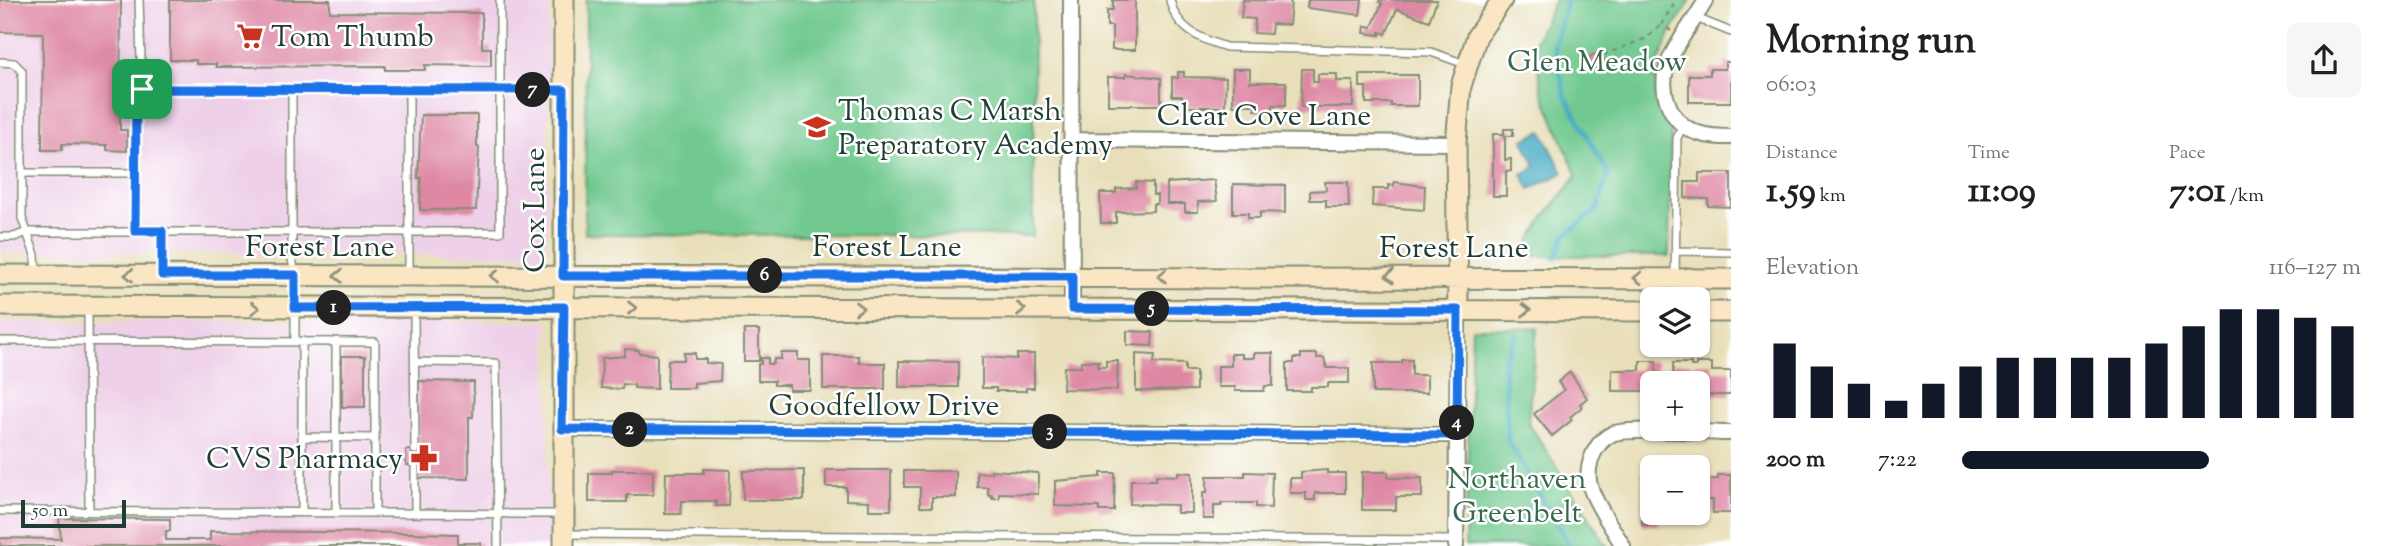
<!DOCTYPE html>
<meta charset="utf-8">
<style>
:root{--surface:#fff;--page:#f6f6f6;--text:#202124;--muted:#757577;--accent:#111827}
body{margin:0;font-family:"Sorts Mill Goudy",serif;background:var(--page);color:var(--text);height:100vh;display:flex;flex-direction:column;font-size:26px;white-space:nowrap}
*{box-sizing:border-box;margin:0}
p{font-size:23px;color:var(--muted)}
.icon{flex:none;width:38px;height:38px;fill:none;stroke:currentColor;stroke-width:2;stroke-linecap:round;stroke-linejoin:round}
.map{position:relative;flex:1;overflow:hidden}
.drawer{display:flex;flex-direction:column;background:var(--surface);width:665px}
.drawer>*{flex:none}
.tools{position:absolute;left:1640px;top:287px;display:grid;gap:14px}
.tools a{display:grid;place-items:center;width:70px;height:70px;border-radius:10px;background:var(--surface);box-shadow:0 2px 5px #0004;font-size:35px}
.scale{position:absolute;left:21px;bottom:18px;width:105px;box-sizing:border-box;padding-left:7px;border:4px solid #1f3d34;border-top:0;font-size:19px;line-height:24px;white-space:nowrap;color:#1f3d34;-webkit-text-stroke:5px #fff;paint-order:stroke}
.pin{position:absolute;display:grid;place-items:center;width:60px;height:60px;color:#fff;margin:-30px;border-radius:14px;box-shadow:0 4px 10px #0006}
.km{position:absolute;width:35px;height:35px;margin:-18px;border-radius:50%;background:#222;color:#fff;font-size:19px;line-height:35px;text-align:center}
.round{display:grid;place-items:center;flex:none;width:74px;height:74px;border-radius:10px;background:var(--page)}
.headline{display:flex;align-items:center;justify-content:space-between;height:119px;padding:0 35px}
h1{font-size:38px;font-weight:800;line-height:52px}
.metrics{display:grid;grid-template-columns:repeat(3,1fr);gap:10px;height:119px;padding:7px 35px}
.metrics div{display:grid;align-content:center}
.metrics b{font-size:35px;font-weight:800}
.metrics small{font-size:19px;font-weight:400}
.metrics p{font-size:19px}
.chart{height:196px;padding:14px 35px}
.chart p{display:flex;justify-content:space-between}
.chart svg{width:100%;height:126px;margin-top:7px;stroke:var(--accent);stroke-width:6}
ul{padding:0 35px;list-style:none;font-size:23px}
li{display:grid;grid-template-columns:112px 84px 1fr;align-items:center;height:52px}
li i{height:18px;border-radius:9px;background:var(--accent)}
main{display:flex;flex:1;min-height:0}
.map>svg:first-child{display:block}
.built{fill:#eed0e8}
.green{fill:#71c98f;stroke:#488362;stroke-width:2}
.water{fill:#43abc2;stroke:#31747b;stroke-width:2}
.lines{fill:none;stroke-linecap:round;stroke-linejoin:round}
.stream{stroke:#43abc2;stroke-width:4.5}
.building{fill:#de88a4}
.lane-casing{stroke:#848e77;stroke-width:10}
.street-casing{stroke:#848e77;stroke-width:18}
.secondary-casing{stroke:#848e77;stroke-width:23}
.path{stroke:#848e77;stroke-width:2.5;stroke-dasharray:5 5;stroke-linecap:butt}
.lane{stroke:#fff;stroke-width:7}
.street{stroke:#fff;stroke-width:14}
.secondary{stroke:#fbe6c4;stroke-width:19}
.oneway{stroke:#8d927c}
.route-casing{stroke:#fff;stroke-width:14}
.route{stroke:#1a73e8;stroke-width:9}
.labels{text-anchor:middle;stroke-width:5;stroke-linejoin:round;paint-order:stroke}
.poi-label{font-size:30px;fill:#1f3d34;stroke:#fff;text-anchor:start}
.park-label{font-size:30px;fill:#38674f;stroke:#fff}
.street-label{font-size:30px;fill:#1f3d34;stroke:#fff}
</style>
<main>
<div class="map">
<svg width="1731" height="546" viewBox="0 0 1731 546">
<rect width="100%" height="100%" fill="#fff"/>
<filter id="ink" filterUnits="userSpaceOnUse"><feTurbulence type="fractalNoise" baseFrequency=".0143" numOctaves="2"/><feDisplacementMap in="SourceGraphic" scale="14" xChannelSelector="R" yChannelSelector="G"/><feConvolveMatrix kernelMatrix="1 2 1 2 8 2 1 2 1" color-interpolation-filters="sRGB"/></filter>
<filter id="wash" filterUnits="userSpaceOnUse"><feTurbulence type="fractalNoise" baseFrequency=".00686" numOctaves="4" result="noise"/><feDisplacementMap in="SourceGraphic" scale="28" xChannelSelector="R" yChannelSelector="G"/><feGaussianBlur stdDeviation="1.57" result="paint"/><feColorMatrix in="noise" values="0 0 0 0 0 0 0 0 0 0 0 0 0 0 0 0 0 1.4 0 .05"/><feComposite in="paint" operator="in"/></filter>
<g filter="url(#wash)">
<rect width="100%" height="100%" fill="#e8dfba"/>
<path class="built" d="M0 0H549L547 255 0 252Z
M548 321V546H0V322Z"/>
<path class="green" d="M586 0H1034L1033 236 585 234Z
M1555 0H1691L1671 32 1657 67 1655 102 1671 130 1669 256H1521L1544 217 1577 176 1542 92 1534 43Z
M1472 328H1537L1528 422 1607 546H1465Z"/>
<path class="water" d="M1542 131 1563 173 1530 189 1522 174 1536 167 1523 140Z"/>
<g class="lines">
<path class="stream" d="M1556 258 1564 236 1598 209 1608 174 1565 95 1554 45 1567 0
M1517 334 1504 360 1508 441 1570 546"/>
</g>
<g id="blocks">
<path class="building" d="M0 0H121L120 130H127V151L107 150V145L62 144V150H42L43 33 0 32Z
M170 0H330V12L482 13V48H491V66L425 65V70H385V66L216 67V64H196V60H170Z
M1113 0H1135V50H1112V26H1107V10H1113Z
M1243 0 1291 1 1289 25 1272 24 1271 34 1254 33 1255 19 1241 18Z
M1308 0H1362L1360 15 1307 8Z
M1380 0H1437L1429 21 1397 9 1386 34 1380 32V35L1364 33 1365 26 1372 27 1382 3 1379 2Z
M1588 62a8 8 0 1 1 16 0a8 8 0 1 1-16 0Z
M1725 62H1731V102H1689V75H1710V69H1725Z
M1233 69H1250V82H1286V105H1273V110H1255V105H1233Z
M1302 69H1313V82H1318V74H1337V81H1353V107H1301Z
M1178 72H1184V77L1226 78 1225 107H1181L1182 96H1172V77L1178 78Z
M1126 74 1161 78V105H1108V77H1126Z
M1360 75H1418V106H1391V103H1366V87H1360Z
M421 115H477V147H479L476 210H420L421 178H418Z
M1504 129H1513V136H1505V160L1511 159V171H1506V196H1493V134H1504Z
M1699 173H1731V207L1708 206V199L1685 198V182H1699Z
M1214 180 1217 201 1198 202V212H1185V204H1167V183Z
M1136 182 1153 183V195H1157V204H1153V211L1116 212V223H1101L1100 193H1116V189L1136 188Z
M1325 182H1348L1349 207H1326V200H1310V191L1326 190Z
M1394 182 1425 186 1424 210 1372 206 1373 189H1388V185L1394 186Z
M1233 184 1285 185V213L1260 212V218H1248V213H1233Z
M744 330H759V361H744Z
M1127 331 1153 332 1152 346 1127 345Z
M625 349 639 350V353L657 355V389L634 388V385L623 384 622 389 601 388 602 358 625 356Z
M684 353H695V359H706V363L721 364 720 381 694 383V388H667L668 360H684Z
M781 353H798V360H810V390H789V385H774V381H758V364H761V358H768V364H773L774 359H781Z
M1254 353H1273V386H1265L1264 391H1235V387H1218V366H1231V354H1242V358H1254Z
M1017 354H1034V388H1026V391H996V388H982V357L1017 359Z
M1136 354 1155 355 1154 363 1185 364V371H1196V390L1136 391Z
M1301 354H1317V358H1324L1327 368H1349V383H1328V387H1311V391H1287V363H1294V358H1301Z
M342 356H365V407H342Z
M823 356H859V363H885V389H823Z
M1402 360H1412V375H1427V393H1373V363H1402Z
M899 361 958 362V387H899Z
M1081 361H1099L1098 367H1106V361H1118L1117 390 1063 389 1064 367H1081Z
M1640 361H1656L1657 383H1652V391H1612V370H1640Z
M1673 363H1691V366H1696V363H1712V371H1731V395H1698V383H1673Z
M1570 372 1587 398 1580 404 1582 407 1570 417 1572 420 1552 436 1534 414 1564 390 1558 382Z
M419 381 474 382 473 417H469V479L418 478V466L406 465V450H418Z
M704 469 730 470 729 506H716V501H682L681 514H665L666 473H704Z
M612 470H653V495H627V502H589V473H612Z
M804 470V500H743V471Z
M826 470H891V510H869V501L846 500V487H826Z
M991 470 1038 473V494L999 493V498H992V495H988V487H977V472L991 473Z
M1327 470V473H1345V493H1315V500H1306V493H1290V478H1301V472Z
M904 471H956V497H932V507H920V487H904Z
M1178 472 1192 473V513H1177V505L1130 504 1131 480H1156V475L1178 476Z
M1245 472 1272 473 1271 508 1256 507V503H1221V506H1214V519H1203V492H1207V476H1245Z
M1362 472H1388V478H1422V497H1396V510H1362Z
M1101 473H1115L1114 511H1099V507L1055 506V481L1101 477Z
M1718 475H1731V513H1713V500H1700V479H1718Z
M1643 477H1652V513H1659V525H1642Z
M59 518 170 519V531H166V540H210V531L411 533 458 534V543H481V546H0V538L61 539Z"/>
</g>
</g>
<g filter="url(#ink)">
<use href="#blocks" fill-opacity="0" stroke="#848e77" stroke-width="2"/>
<g class="lines">
<defs>
<path id="lane" d="M1170 0C1176 29 1200 39 1226 47L1431 52 1465 64
M1696 18 1731 32
M0 62 14 63 22 71V218L35 255 36 273
M142 89 561 90
M292 89V259L295 274
M22 173H136
M135 231 136 102 142 89 139 0
M162 231V273
M0 237H14L27 232H500V0
M1676 251 1731 252
M409 274V89
M1675 278 1677 138 1683 126
M295 308V341
M88 309 89 511
M414 310 415 450
M0 341 375 342V513
M336 341V513
M416 362 496 363 498 546
M302 437 375 438
M0 511 563 514
M302 513V341
M415 513V466
M564 534 1456 540"/>
<path id="street" d="M1071 0 1072 309
M1706 0C1695 20 1678 40 1669 61 1657 88 1669 124 1698 133 1709 137 1720 137 1731 137
M1072 140 1456 143
M562 429 1457 435
M1456 546 1458 310
M1623 546C1613 528 1598 509 1591 489 1584 470 1593 443 1612 434 1627 427 1710 433 1731 433"/>
<path id="secondary" d="M0 275 1731 279
M1689 278V299
M0 306 1652 311
M1458 310 1456 143 1461 86 1477 36 1502 0
M1698 312H1731
M564 546V0"/>
</defs>
<use href="#lane" class="lane-casing"/>
<use href="#street" class="street-casing"/>
<use href="#secondary" class="secondary-casing"/>
<path class="path" d="M1671 31 1662 24 1676 0
M1603 55 1647 38 1662 24"/>
<use href="#lane" class="lane"/>
<use href="#street" class="street"/>
<use href="#secondary" class="secondary"/>
</g>
<defs><path id="oneway-chevron" d="M-2-3.5L2.5 0L-2 3.5" fill="none" stroke-width="1.6" stroke-linecap="round" stroke-linejoin="round" transform="scale(1.75)"/></defs>
<g class="oneway">
<use href="#oneway-chevron" transform="translate(129 275) rotate(-180)"/>
<use href="#oneway-chevron" transform="translate(338 276) rotate(-180)"/>
<use href="#oneway-chevron" transform="translate(495 276) rotate(180)"/>
<use href="#oneway-chevron" transform="translate(1162 276) rotate(-180)"/>
<use href="#oneway-chevron" transform="translate(1390 276) rotate(-180)"/>
<use href="#oneway-chevron" transform="translate(1638 278) rotate(-180)"/>
<use href="#oneway-chevron" transform="translate(255 308)"/>
<use href="#oneway-chevron" transform="translate(632 308)"/>
<use href="#oneway-chevron" transform="translate(859 308)"/>
<use href="#oneway-chevron" transform="translate(1021 309)"/>
<use href="#oneway-chevron" transform="translate(1526 310)"/>
</g>
</g>
<g class="lines" filter="url(#ink)">
<defs>
<path id="route" d="M142 89 564 90 563 276H1072V309L1458 310 1457 435 562 429 564 307 295 308V275H162V231H135L136 102Z"/>
</defs>
<use href="#route" class="route-casing"/>
<use href="#route" class="route"/>
</g>
<defs>
<symbol id="supermarket-bare" viewBox="-9 -9 18 18"><path d="M-6-5.5h2.5l.6 2H6L4.5 2H-2.5L-4.4-4H-6ZM-1.5 3.2a1.3 1.3 0 1 0 .1 0ZM3 3.2a1.3 1.3 0 1 0 .1 0Z" fill="#c8321e" stroke="#fff" stroke-width="2.5" paint-order="stroke"/></symbol>
<symbol id="school-bare" viewBox="-9 -9 18 18"><path d="M0-5L7-2L0 1L-7-2ZM-4 1L0 2.5L4 1V4Q0 6-4 4Z" fill="#c8321e" stroke="#fff" stroke-width="2.5" paint-order="stroke"/></symbol>
<symbol id="pharmacy-bare" viewBox="-9 -9 18 18"><path d="M-2-6h4v4h4v4h-4v4h-4v-4h-4v-4h4Z" fill="#c8321e" stroke="#fff" stroke-width="2.5" paint-order="stroke"/></symbol>
</defs>
<g fill-rule="evenodd">
<use href="#supermarket-bare" x="231" y="17" width="38" height="38"/>
<use href="#school-bare" x="798" y="108" width="38" height="38"/>
<use href="#pharmacy-bare" x="405" y="439" width="38" height="38"/>
</g>
<g class="labels">
<g class="poi-label">
<text x="271" y="46">Tom Thumb</text>
<text x="838" y="120">Thomas C Marsh<tspan x="838" dy="34">Preparatory Academy</tspan></text>
<text x="403" y="468" text-anchor="end">CVS Pharmacy</text>
</g>
<g class="park-label">
<text x="1597" y="71">Glen Meadow</text>
<text x="1517" y="488">Northaven<tspan x="1517" dy="34">Greenbelt</tspan></text>
</g>
<g class="street-label">
<text x="1264" y="125">Clear Cove Lane</text>
<text transform="translate(534 210) rotate(-90)" y="10">Cox Lane</text>
<text x="320" y="256">Forest Lane</text>
<text x="887" y="256">Forest Lane</text>
<text x="1454" y="257">Forest Lane</text>
<text x="884" y="415">Goodfellow Drive</text>
</g>
</g>
</svg>
<div class="tools">
<a><svg class="icon" aria-label="layers" viewBox="0 0 24 24"><path d="M12 4l9 5-9 5-9-5zM3 14l9 5 9-5"/></svg></a>
<a>+</a>
<a>−</a>
</div>
<div class="scale">50 m</div>
<div class="pin" style="left:142px;top:89px;background:#1e9e55"><svg class="icon" aria-label="arrive" viewBox="0 0 24 24"><path d="M6 21V4h12l-3 4 3 4H6"/></svg></div>
<b class="km" style="left:334px;top:308px">1</b>
<b class="km" style="left:630px;top:430px">2</b>
<b class="km" style="left:1050px;top:432px">3</b>
<b class="km" style="left:1457px;top:423px">4</b>
<b class="km" style="left:1152px;top:309px">5</b>
<b class="km" style="left:765px;top:276px">6</b>
<b class="km" style="left:533px;top:90px">7</b>
</div>
<section class="drawer">
<div class="headline"><div><h1>Morning run</h1><p>06:03</p></div><a class="round"><svg class="icon" aria-label="share" viewBox="0 0 24 24"><path d="M12 15V3M7 8l5-5 5 5M5 13v7h14v-7"/></svg></a></div>
<div class="metrics">
<div><p>Distance</p><b>1.59<small> km</small></b></div>
<div><p>Time</p><b>11:09</b></div>
<div><p>Pace</p><b>7:01<small> /km</small></b></div>
</div>
<div class="chart"><p><span>Elevation</span>116–127 m</p>
<svg viewBox="0 0 160 44" preserveAspectRatio="none"><path d="M5 44V18M15 44V26M25 44V32M35 44V38M45 44V32M55 44V26M65 44V23M75 44V23M85 44V23M95 44V23M105 44V18M115 44V12M125 44V6M135 44V6M145 44V9M155 44V12"/></svg>
</div>
<ul>
<li><b>200 m</b>7:22<i style="width:62%"></i></li>
</ul>
</section>
</main>
